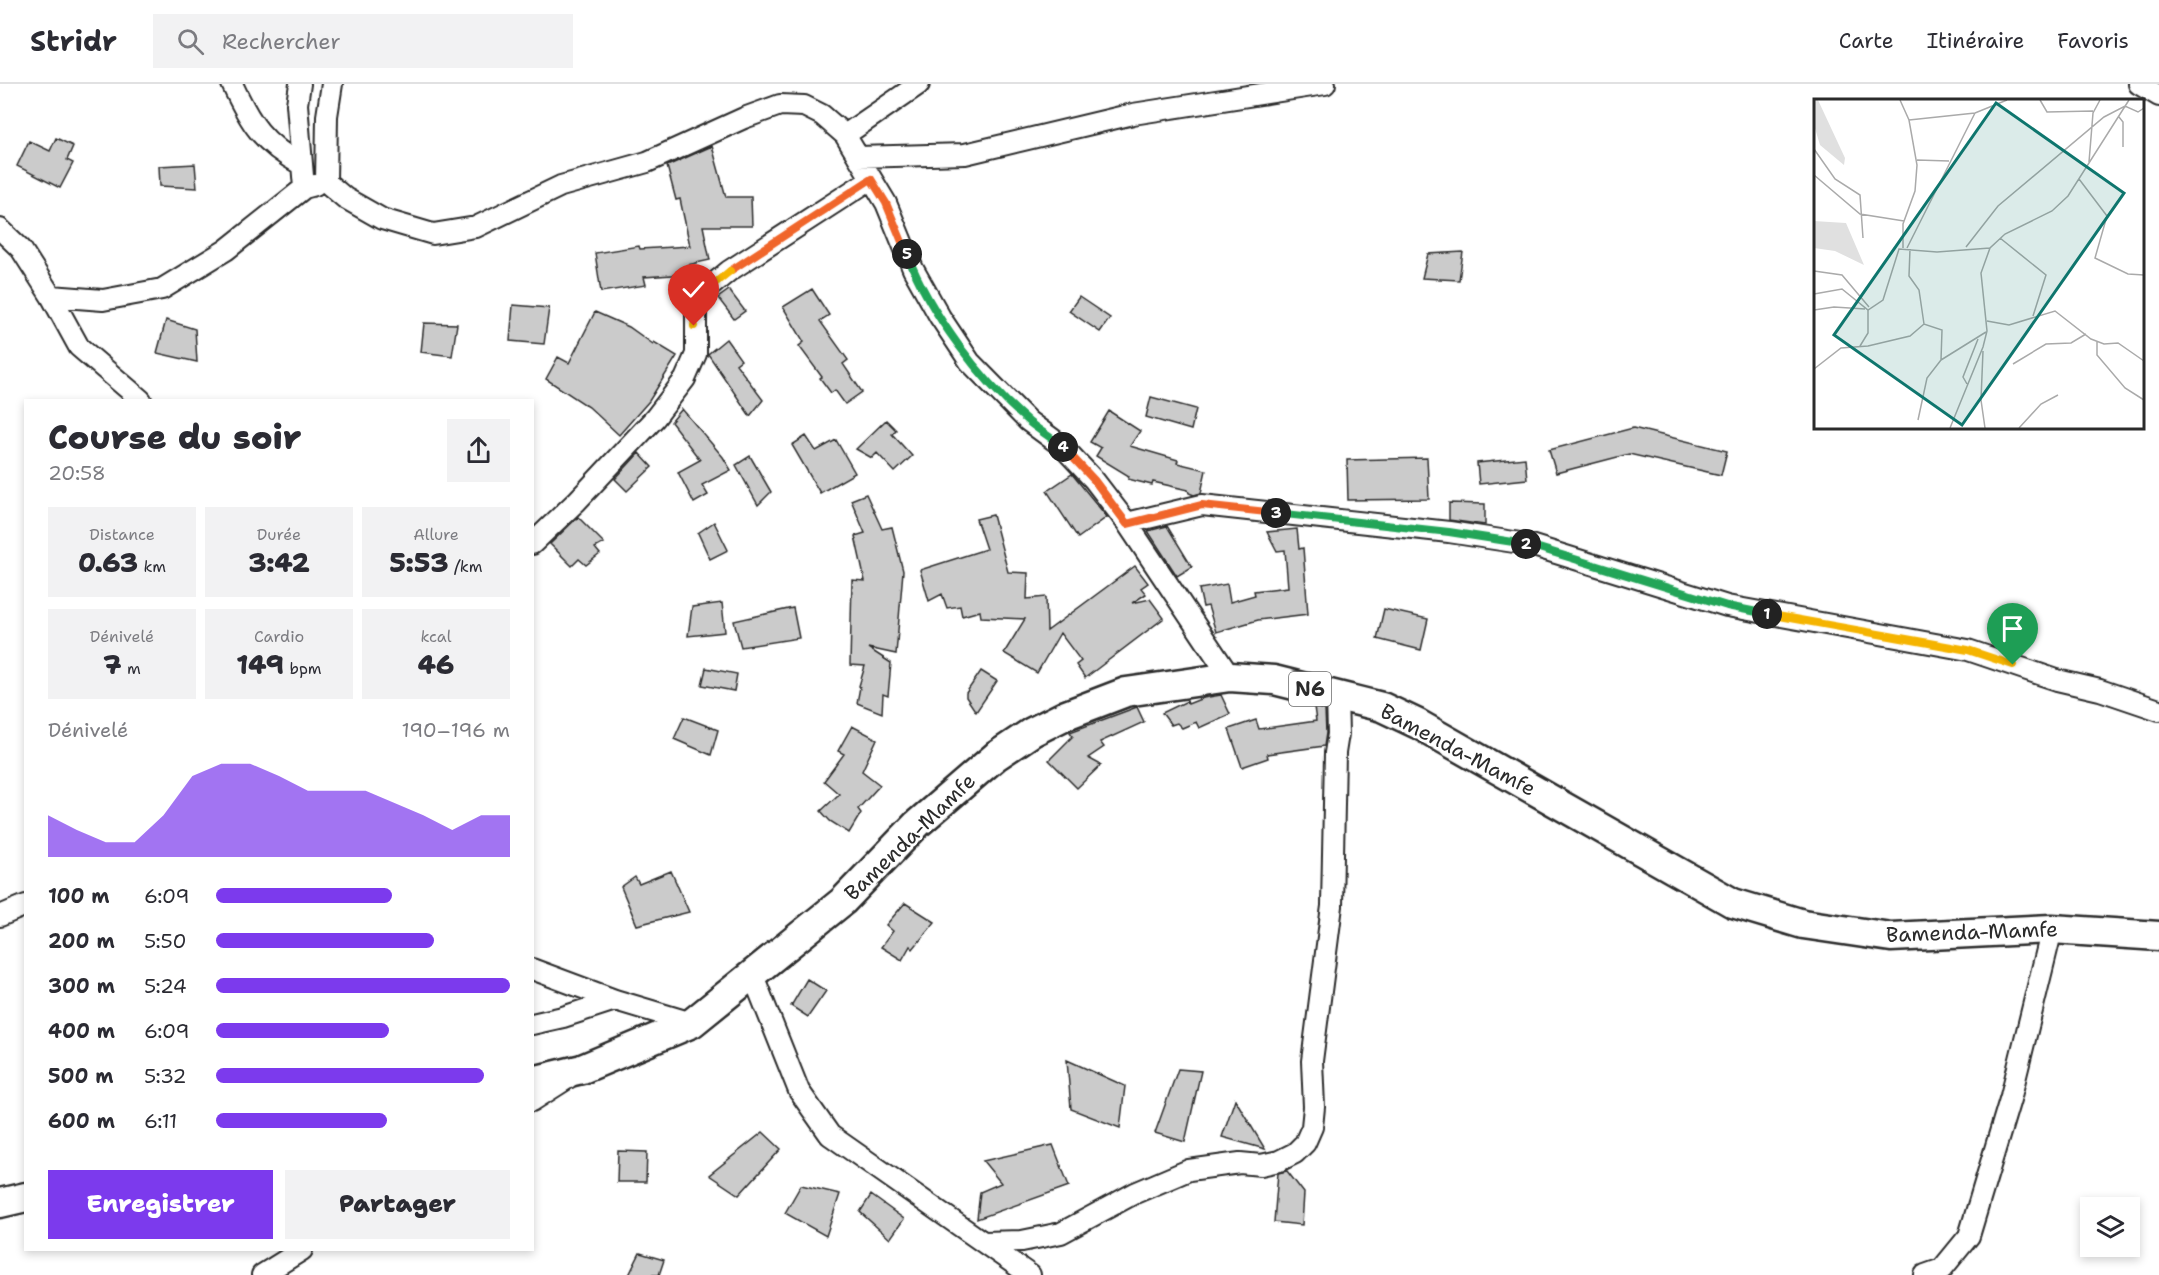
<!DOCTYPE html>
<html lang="fr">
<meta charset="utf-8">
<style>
:root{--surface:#fff;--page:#f2f2f3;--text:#2b2b33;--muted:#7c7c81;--line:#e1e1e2;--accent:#7c3aed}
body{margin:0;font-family:"Shantell Sans",sans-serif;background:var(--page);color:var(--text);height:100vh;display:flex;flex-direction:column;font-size:22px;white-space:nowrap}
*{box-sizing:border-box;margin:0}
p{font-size:20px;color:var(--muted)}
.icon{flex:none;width:33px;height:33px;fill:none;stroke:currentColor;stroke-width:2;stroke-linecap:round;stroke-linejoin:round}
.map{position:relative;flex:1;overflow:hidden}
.panel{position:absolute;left:24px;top:315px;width:510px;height:852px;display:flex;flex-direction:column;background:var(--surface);border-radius:0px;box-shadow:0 3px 9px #0003}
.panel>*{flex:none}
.buttons{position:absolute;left:2080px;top:1113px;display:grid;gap:12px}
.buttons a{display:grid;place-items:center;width:60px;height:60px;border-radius:0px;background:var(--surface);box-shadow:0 3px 9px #0003;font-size:30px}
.pin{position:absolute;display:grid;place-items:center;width:51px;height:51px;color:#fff;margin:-62px -26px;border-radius:50% 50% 50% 0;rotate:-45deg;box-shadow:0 0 6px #0007}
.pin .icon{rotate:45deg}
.km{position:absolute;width:30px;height:30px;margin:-15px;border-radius:50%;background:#222;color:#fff;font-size:16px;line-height:30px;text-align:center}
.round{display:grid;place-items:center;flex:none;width:63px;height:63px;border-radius:0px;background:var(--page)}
.summary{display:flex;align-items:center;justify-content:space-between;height:102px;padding:0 24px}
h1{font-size:33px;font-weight:800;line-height:45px}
.metrics{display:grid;grid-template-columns:repeat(3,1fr);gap:9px;height:102px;padding:6px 24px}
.metrics div{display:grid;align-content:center;border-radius:0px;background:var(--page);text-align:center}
.metrics b{font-size:26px;font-weight:800}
.metrics small{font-size:16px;font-weight:400}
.metrics p{font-size:16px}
.chart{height:168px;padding:12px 24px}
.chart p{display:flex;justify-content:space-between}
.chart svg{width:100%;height:108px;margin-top:6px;fill:var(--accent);opacity:.7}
.button{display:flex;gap:12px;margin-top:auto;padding:12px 24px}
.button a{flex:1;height:69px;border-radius:0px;background:var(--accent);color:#fff;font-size:24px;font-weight:800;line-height:69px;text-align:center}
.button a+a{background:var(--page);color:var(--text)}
ul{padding:0 24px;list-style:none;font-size:20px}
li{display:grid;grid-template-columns:96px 72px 1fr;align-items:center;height:45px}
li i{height:15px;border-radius:8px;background:var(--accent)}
header{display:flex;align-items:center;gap:36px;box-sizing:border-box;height:84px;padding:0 30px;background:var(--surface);border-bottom:2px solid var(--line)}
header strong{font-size:28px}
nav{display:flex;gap:33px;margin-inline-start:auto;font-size:21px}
.search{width:420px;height:54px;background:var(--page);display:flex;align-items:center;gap:15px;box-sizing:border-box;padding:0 21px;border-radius:0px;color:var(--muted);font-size:22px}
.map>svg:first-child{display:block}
.building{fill:#cbcbcb;stroke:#2b2b2b;stroke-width:1.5}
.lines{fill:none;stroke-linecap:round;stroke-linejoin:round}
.minor-casing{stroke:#2b2b2b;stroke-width:24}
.highway-casing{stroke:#2b2b2b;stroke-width:33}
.minor{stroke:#fff;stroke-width:20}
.highway{stroke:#fff;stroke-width:28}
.split-1-casing{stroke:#fff;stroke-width:12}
.split-2-casing{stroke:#fff;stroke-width:12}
.split-3-casing{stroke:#fff;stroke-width:12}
.split-4-casing{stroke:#fff;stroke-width:12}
.split-5-casing{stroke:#fff;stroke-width:12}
.split-6-casing{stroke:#fff;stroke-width:12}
.split-7-casing{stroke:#fff;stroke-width:12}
.split-1{stroke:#f5b400;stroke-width:8}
.split-2{stroke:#22a559;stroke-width:8}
.split-3{stroke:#22a559;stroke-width:8}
.split-4{stroke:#f0652b;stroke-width:8}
.split-5{stroke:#22a559;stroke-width:8}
.split-6{stroke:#f0652b;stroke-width:8}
.split-7{stroke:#f5b400;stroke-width:8}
.labels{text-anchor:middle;stroke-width:5;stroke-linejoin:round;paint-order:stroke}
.shield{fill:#fff;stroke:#6b6b6b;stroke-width:1.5}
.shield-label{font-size:20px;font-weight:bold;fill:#2b2b2b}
.street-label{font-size:21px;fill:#2b2b2b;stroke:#fff}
.inset-road{fill:none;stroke:#aaa;stroke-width:1.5}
.view{fill:#0f766e;fill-opacity:0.15;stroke:#0f766e;stroke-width:3}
.inset-edge{fill:none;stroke:#2b2b2b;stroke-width:3}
</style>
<header>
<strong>Stridr</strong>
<div class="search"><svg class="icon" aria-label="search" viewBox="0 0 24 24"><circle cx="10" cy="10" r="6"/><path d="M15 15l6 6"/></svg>Rechercher</div>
<nav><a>Carte</a><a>Itinéraire</a><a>Favoris</a></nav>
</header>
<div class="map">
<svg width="2159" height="1191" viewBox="0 0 2159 1191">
<rect width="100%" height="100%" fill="#fff"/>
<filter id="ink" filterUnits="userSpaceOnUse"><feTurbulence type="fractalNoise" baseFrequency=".0167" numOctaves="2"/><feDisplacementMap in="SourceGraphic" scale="12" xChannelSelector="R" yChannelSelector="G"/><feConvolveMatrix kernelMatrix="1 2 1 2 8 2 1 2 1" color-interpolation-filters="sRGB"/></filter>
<g filter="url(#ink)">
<path class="building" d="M56 54 73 62 67 76 73 79 60 104 17 82 29 57 50 67Z
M712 62 726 113H751L752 142H703L710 176 687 181V190L644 193 646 201 601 208 595 169 639 162 640 165 690 162 680 115 676 116 667 82Z
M195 80 197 104 160 102 159 82Z
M1463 168 1459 196 1422 194 1428 170Z
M812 205 829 231 820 237 848 276 843 280 862 308 845 320 835 306 831 309 820 294 822 293 799 262 804 258 783 223Z
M729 206 745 227 734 235 718 214Z
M1079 213 1110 234 1100 248 1069 227Z
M513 221 549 224 544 260 510 257Z
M595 228 629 243 653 260 654 258 677 272 649 317 619 351 589 323 546 295 558 273 569 279Z
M166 236 195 245 197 278 157 269Z
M424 239 457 240 452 272 421 268Z
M726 255 741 276 736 280 763 316 750 332 708 270Z
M1151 313 1196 325 1191 346 1146 333Z
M682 325 723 373 731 386 702 401 708 411 694 419 678 388 700 376 671 338Z
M1109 327 1140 347 1130 362 1178 376 1177 379 1206 386 1201 409 1194 411 1189 409 1188 406 1153 398 1152 401 1128 395 1129 392 1096 372 1101 364 1090 358Z
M886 336 896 346 892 350 912 372 895 388 877 369 872 374 856 365Z
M1633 344 1727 367 1721 391 1629 370 1556 389 1549 366Z
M806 352 816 367 836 356 855 389 820 409 792 361Z
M639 369 652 383 627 407 615 395Z
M750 372 771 408 758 421 736 381Z
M1427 374 1429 415 1348 416 1347 376Z
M1525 374 1527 395 1479 400 1477 379Z
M1072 390 1107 433 1078 454 1047 407Z
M866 410 882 445 892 443 903 487 896 570 868 564 891 579 888 612 883 610 882 629 857 619 860 603 859 602 865 582 850 581 852 496 865 497 855 452 865 449 851 416Z
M1449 419 1485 420V441L1449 436Z
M993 431 1008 488 1028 489 1027 515 1046 513 1047 547 1135 482 1148 499 1141 504 1146 510 1132 519 1150 515 1164 534 1085 594 1076 581 1081 577 1060 549 1037 589 1004 569 1025 535 981 533 980 527 962 532 960 522 947 524 942 510 929 517 920 486 986 465 976 435Z
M578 433 604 459 595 464 600 470 586 481 579 475 572 482 550 460Z
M714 438 728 466 710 475 698 449Z
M1167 442 1192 483 1177 492 1148 447Z
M1297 445 1299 465 1303 464 1308 530 1258 536 1216 548 1208 522 1203 523 1199 505 1227 500 1230 518 1255 511 1254 507 1288 503 1285 466 1277 467 1267 448Z
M722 519 725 548 688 552 692 523Z
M793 524 799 554 741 563 734 537Z
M1384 525 1428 535 1421 566 1377 555Z
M706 584 737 590 734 607 702 601Z
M981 587 997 597 976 628 966 613V609Z
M1221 611 1230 630 1199 644 1196 638 1182 644 1177 639 1171 641 1162 629 1187 617 1188 620 1203 614Z
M1137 623 1144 638 1100 658 1104 663 1088 674 1101 681 1077 704 1049 676 1073 652 1070 648Z
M1314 623 1325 626 1326 649 1324 662 1267 670 1268 674 1242 683 1229 645 1256 636 1259 645 1316 637Z
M684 633 718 646 711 671 674 655Z
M852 642 877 655 862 687 880 701 858 725 861 729 849 749 830 737 821 727 839 710 824 697 844 670 838 667Z
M671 787 689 828 637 841 621 803 635 793 639 800Z
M905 819 935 838 913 865 910 862 902 876 881 863 893 847 886 841Z
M807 895 826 907 808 933 791 922Z
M1067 976 1125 1002 1120 1044 1071 1025Z
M1178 985 1201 987 1185 1058 1155 1049Z
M1235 1015 1265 1065 1222 1053Z
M763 1048 781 1065 739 1111 709 1091Z
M1053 1061 1069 1102 977 1135 980 1108 1001 1099 983 1077Z
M618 1067 647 1068 646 1098H617Z
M1287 1087 1304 1109 1302 1141 1274 1138 1278 1089Z
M801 1101 840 1110 826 1152 785 1129Z
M871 1111 904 1135 890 1155 860 1128Z
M640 1169 664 1176 659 1191H629Z"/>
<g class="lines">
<defs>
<path id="minor" d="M232 0C250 39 263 60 302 81
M300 0 297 20 304 104 315 101
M2139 0 2159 12
M845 51 919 0
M858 73 965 70 1133 30 1325 0
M326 98 345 114 382 135 433 150 476 143 561 102 647 78 744 34 780 21 804 22 822 31 845 51 886 119 913 185 940 233 970 278 1028 337 1062 362 1094 396 1127 439 1230 593
M326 98 327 32 332 0
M0 145 21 165 51 212 79 263 141 316
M51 212 103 216 162 205 226 166 304 104
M1127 439 1202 421 1449 448 1527 460 1727 522 1968 566 2057 596 2100 606 2159 626
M532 460 577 417 655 334 685 295 696 270V224L701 210 729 187 871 95
M0 832 26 821
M532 885 615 916 692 939
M752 889 799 1007 830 1051 1030 1191
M532 940 563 933 615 916
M532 1017 568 994
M983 1158 1022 1157 1061 1149 1135 1109 1189 1086 1240 1079 1261 1081 1279 1077 1295 1069 1305 1059 1312 1043 1314 1023 1312 977 1332 822 1335 669 1338 650 1337 612
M262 1191 302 1166
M1925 1191 1942 1185 1969 1152 2011 1012 2052 845"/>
<path id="highway" d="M532 997 582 985 692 939 843 817 917 740 996 672 1032 648 1066 631 1126 608 1230 593 1274 596 1382 623 1418 640 1733 819 1803 840 1891 853 2052 845 2159 852
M0 1119 26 1113"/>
</defs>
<use href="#minor" class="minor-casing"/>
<use href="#highway" class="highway-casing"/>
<use href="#minor" class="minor"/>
<use href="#highway" class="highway"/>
</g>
</g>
<g class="lines" filter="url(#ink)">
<defs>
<path id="split-1" d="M1767 530 1968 566 2013 581"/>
<path id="split-2" d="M1526 460 1727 522 1767 530"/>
<path id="split-3" d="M1276 429 1449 448 1526 460"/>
<path id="split-4" d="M1063 363 1094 396 1127 440 1202 421 1276 429"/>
<path id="split-5" d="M907 170C930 230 980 296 1029 338 1040 347 1052 354 1063 363"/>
<path id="split-6" d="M730 187 871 95 886 119 907 170"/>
<path id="split-7" d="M694 242C697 208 706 207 730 187"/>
</defs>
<use href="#split-1" class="split-1-casing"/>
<use href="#split-2" class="split-2-casing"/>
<use href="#split-3" class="split-3-casing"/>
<use href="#split-4" class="split-4-casing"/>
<use href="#split-5" class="split-5-casing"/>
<use href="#split-6" class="split-6-casing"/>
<use href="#split-7" class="split-7-casing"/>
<use href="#split-1" class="split-1"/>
<use href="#split-2" class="split-2"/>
<use href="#split-3" class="split-3"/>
<use href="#split-4" class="split-4"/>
<use href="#split-5" class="split-5"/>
<use href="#split-6" class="split-6"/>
<use href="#split-7" class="split-7"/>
</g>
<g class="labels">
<rect class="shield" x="1289" y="588" width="42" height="34" rx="4.5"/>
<g class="shield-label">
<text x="1310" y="612">N6</text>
</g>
<g class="street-label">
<text transform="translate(1458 666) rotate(28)" y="7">Bamenda-Mamfe</text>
<text transform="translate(910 753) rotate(-44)" y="7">Bamenda-Mamfe</text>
<text transform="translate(1972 848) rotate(-2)" y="7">Bamenda-Mamfe</text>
</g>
</g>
<g transform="translate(1814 15)">
<rect width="330" height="330" fill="#fff"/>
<path d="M0 1H4L31 59 30 66 6 46 0 26ZM0 122 32 124 50 166 21 152 0 149Z" fill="#e0e0e0"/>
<path class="inset-road" d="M86 1 95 21 103 66 101 92 89 125V149M226 1 233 13 279 12M305 18 309 23V48M95 21 161 14 193 1M0 50 21 80 46 96 49 139M103 61 135 62M275 63 279 14 286 1M0 76 46 115 90 122M265 80 293 117 281 159 314 175 330 176M186 139 232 176 219 217M152 148 184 107 290 18 311 7 324 13 330 9M93 149 161 14M96 150 95 177 105 191 110 225M0 172 28 176 55 208M0 195 28 190 54 211 69 201 85 150 123 153 176 149M0 211 20 208 51 210M173 222 195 226 241 212 277 240 290 245 304 244 330 262M283 243V256L311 289 330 301M46 247 54 234V211M169 252 167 301 171 329M199 265 232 245 257 244 272 235M0 270 27 249 54 247 96 237 110 225 128 231 127 261 172 233M153 285 149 278 164 240M104 321 113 279 127 261M136 329 169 248 173 232 167 174 176 149 191 135 238 112 254 97 315 1M205 329 227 305 244 296"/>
<path class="view" d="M182 4 310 94 148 326 20 236Z"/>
<rect width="330" height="330" class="inset-edge"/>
</g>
</svg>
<div class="buttons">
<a><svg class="icon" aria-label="layers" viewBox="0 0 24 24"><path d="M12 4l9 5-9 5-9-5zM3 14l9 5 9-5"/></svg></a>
</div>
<div class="pin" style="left:2013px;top:581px;background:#1e9e55"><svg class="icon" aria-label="arrive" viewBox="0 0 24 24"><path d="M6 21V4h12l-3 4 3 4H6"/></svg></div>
<div class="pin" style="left:694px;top:242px;background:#d93025"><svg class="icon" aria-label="check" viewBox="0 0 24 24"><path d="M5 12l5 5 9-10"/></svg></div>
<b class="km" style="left:1767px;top:530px">1</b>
<b class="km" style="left:1526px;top:460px">2</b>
<b class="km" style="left:1276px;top:429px">3</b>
<b class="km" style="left:1063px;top:363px">4</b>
<b class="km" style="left:907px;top:170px">5</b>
<section class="panel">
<div class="summary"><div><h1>Course du soir</h1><p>20:58</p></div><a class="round"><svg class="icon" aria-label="share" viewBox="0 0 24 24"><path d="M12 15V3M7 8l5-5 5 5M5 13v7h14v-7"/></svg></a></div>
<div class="metrics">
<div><p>Distance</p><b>0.63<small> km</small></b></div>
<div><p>Durée</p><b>3:42</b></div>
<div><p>Allure</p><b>5:53<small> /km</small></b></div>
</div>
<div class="metrics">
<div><p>Dénivelé</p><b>7<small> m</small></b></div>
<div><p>Cardio</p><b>149<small> bpm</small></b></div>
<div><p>kcal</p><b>46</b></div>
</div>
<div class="chart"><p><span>Dénivelé</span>190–196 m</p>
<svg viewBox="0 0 160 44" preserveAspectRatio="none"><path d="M0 44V27L10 33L20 38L30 38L40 27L50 11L60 6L70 6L80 11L90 17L100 17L110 17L120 22L130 27L140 33L150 27L160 27V44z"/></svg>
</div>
<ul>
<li><b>100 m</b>6:09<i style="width:60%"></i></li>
<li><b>200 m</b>5:50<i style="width:74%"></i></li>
<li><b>300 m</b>5:24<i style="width:100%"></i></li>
<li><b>400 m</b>6:09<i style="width:59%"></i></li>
<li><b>500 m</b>5:32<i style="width:91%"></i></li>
<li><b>600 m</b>6:11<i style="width:58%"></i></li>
</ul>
<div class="button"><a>Enregistrer</a><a>Partager</a></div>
</section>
</div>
